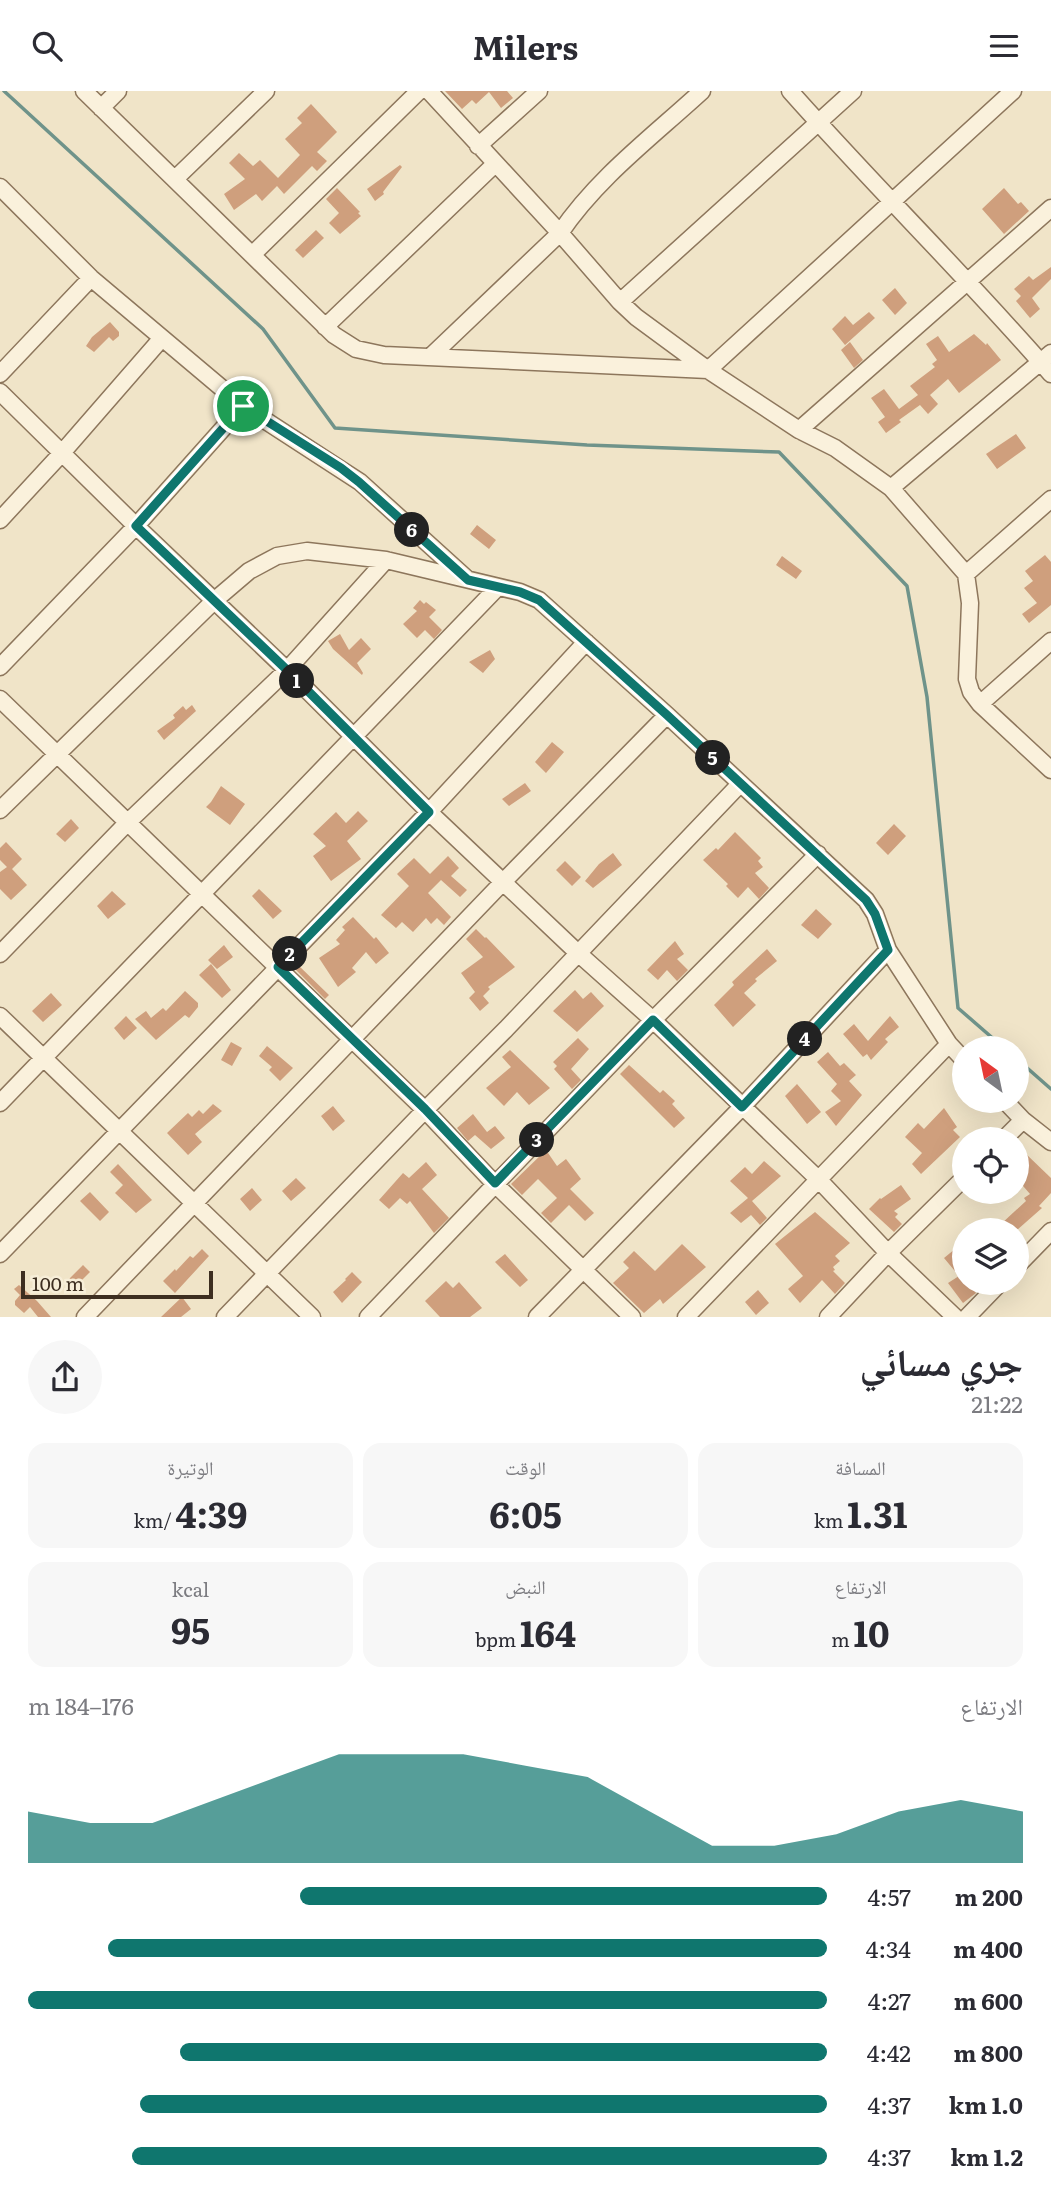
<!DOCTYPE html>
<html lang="ar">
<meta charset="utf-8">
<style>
:root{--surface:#fff;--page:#f7f7f7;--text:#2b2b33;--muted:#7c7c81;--accent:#0f766e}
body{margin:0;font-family:Literata,"Noto Naskh Arabic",serif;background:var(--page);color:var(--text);direction:rtl;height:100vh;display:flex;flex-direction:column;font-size:26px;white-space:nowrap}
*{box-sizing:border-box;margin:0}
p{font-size:23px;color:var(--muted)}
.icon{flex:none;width:38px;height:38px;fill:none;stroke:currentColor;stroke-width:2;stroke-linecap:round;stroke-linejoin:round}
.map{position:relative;height:1226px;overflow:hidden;direction:ltr}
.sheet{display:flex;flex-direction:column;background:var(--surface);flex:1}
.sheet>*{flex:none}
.needle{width:46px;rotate:327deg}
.buttons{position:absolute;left:952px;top:945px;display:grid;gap:14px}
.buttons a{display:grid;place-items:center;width:77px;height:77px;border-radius:50%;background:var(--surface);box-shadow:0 7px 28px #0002;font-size:35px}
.scale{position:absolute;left:21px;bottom:18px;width:192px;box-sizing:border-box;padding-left:7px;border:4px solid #3d2e20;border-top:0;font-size:19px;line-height:24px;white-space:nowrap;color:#3d2e20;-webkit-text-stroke:5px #f7eed8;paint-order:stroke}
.pin{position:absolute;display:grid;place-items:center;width:60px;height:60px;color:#fff;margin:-30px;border:4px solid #fff;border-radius:50%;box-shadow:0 2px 7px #0007}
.km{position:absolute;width:35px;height:35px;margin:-18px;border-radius:50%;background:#222;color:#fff;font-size:19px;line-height:35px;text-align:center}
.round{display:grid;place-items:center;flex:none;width:74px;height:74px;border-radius:37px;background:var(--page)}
.summary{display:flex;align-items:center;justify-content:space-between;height:119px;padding:0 28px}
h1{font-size:38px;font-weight:700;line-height:52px}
.figures{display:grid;grid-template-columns:repeat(3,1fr);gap:10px;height:119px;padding:7px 28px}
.figures div{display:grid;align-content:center;border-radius:18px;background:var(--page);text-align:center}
.figures b{font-size:35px;font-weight:700}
.figures small{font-size:19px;font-weight:400}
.figures p{font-size:19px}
.chart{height:196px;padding:14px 28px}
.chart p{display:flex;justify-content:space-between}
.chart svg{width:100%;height:126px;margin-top:7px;fill:var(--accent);opacity:.7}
ul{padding:0 28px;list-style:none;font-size:23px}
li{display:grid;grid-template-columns:112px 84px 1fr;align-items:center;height:52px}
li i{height:18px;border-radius:9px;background:var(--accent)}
header{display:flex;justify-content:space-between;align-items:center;height:91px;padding:0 28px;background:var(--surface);font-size:32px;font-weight:700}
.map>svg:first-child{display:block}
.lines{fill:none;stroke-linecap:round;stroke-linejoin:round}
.stream{stroke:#6f938a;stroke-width:3.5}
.building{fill:#cf9f7d}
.minor-casing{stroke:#8d765c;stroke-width:19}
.minor{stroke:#faf1dc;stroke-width:16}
.route-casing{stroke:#fff;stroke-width:14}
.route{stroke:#0f766e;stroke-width:9}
</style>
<header><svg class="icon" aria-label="menu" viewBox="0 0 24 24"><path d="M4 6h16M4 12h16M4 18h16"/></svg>Milers<svg class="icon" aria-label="search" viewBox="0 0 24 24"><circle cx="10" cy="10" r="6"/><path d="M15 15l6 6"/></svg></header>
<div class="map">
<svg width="1051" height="1226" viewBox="0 0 1051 1226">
<rect width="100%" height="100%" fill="#f0e4c8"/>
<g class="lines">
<path class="stream" d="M4 0 263 238 335 337 587 354 779 361 907 495 927 606 958 917 1004 957
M1017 968 1051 998"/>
</g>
<path class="building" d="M445 0H507L513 7 501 17 489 1 476 13 472 9 462 18Z
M311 13 337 41 317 61 327 70 317 80 312 75 284 103 277 95 262 110 256 103 234 119 224 103 245 88 229 72 239 62 253 75 260 69 278 87 300 64 285 48 302 32 297 27Z
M400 74 402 76 383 101 384 103 375 110 367 98Z
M337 97 360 121 358 122 361 125 340 143 329 132 339 122 326 108Z
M1004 97 1018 113 1021 111 1029 120 1004 143 982 118Z
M316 139 324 147 303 167 295 159Z
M1051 176V188L1032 207 1040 218 1030 227 1016 210 1021 205 1014 198 1029 185 1033 189Z
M895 197 907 212 895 224 882 209Z
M869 221 875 227 845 254 832 238 845 225 853 234Z
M110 231 119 241V245L113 250 109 246 94 261 86 255 92 246Z
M974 243 986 254 987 252 1001 269 959 302 948 288 930 304 938 313 928 323 920 314 899 329 901 331 886 342 878 331 885 326 871 307 884 298 899 318 918 304 910 295 935 276 932 273 937 269 926 253 938 245 949 261Z
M850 251 863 269 854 277 841 259Z
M1016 343 1026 357 997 378 986 363Z
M477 434 496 449 489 458 470 443Z
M1045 464 1051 471V514L1029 532 1022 523 1037 512 1024 497 1033 490 1025 480Z
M782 465 802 480 796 488 776 474Z
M420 509 424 513 426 511 436 519 429 526 442 539 434 548 425 539 417 547 403 533 417 520 413 517Z
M340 543 349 559 361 547 371 558 357 572 363 582 362 584 333 558 328 550Z
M490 559 495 568 483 582 469 571Z
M192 614 196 620 164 649 157 640 175 627 173 624 183 615 186 619Z
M552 651 564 661 546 682 535 671Z
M525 692 531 700 509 715 502 708Z
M221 695 245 713 230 734 206 716 211 711Z
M358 720 368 730 347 750 361 768 331 790 313 765 326 755 313 743 336 721 346 732Z
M71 728 79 737 65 751 56 743Z
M894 733 906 745 888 764 876 752Z
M735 741 761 767 758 770 763 776 755 782 769 797 759 808 748 796 738 807 726 795 728 793 703 769 716 757 718 759Z
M6 751 22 768 12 778 27 794 11 809 0 798V781L7 776 0 769V757Z
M613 762 622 774 593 797 585 790 599 773Z
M448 765 459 777 451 785 467 799 460 806 441 789 428 802 451 826 444 834 437 827 431 833 426 827 413 841 402 831 396 837 381 824 409 795 397 783 414 767 430 783Z
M565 770 581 786 572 795 556 779Z
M259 798 282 820 273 828 252 805Z
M112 800 126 813 108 828 97 815Z
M816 818 832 833 818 848 801 834Z
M353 826 374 848 376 846 389 862 376 873 366 861 352 877 356 881 338 896 319 867 340 853 336 849 345 839 342 836Z
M476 838 485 847 486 846 515 876 488 896 490 898 483 905 489 912 480 920 469 907 475 901 461 882 483 866 466 848Z
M675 850 684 863 677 868 688 879 677 890 667 879 658 889 647 879Z
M224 854 233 866 217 878 208 869Z
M767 858 777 870 755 888 757 890 744 902 756 914 733 936 714 914 734 894 732 891Z
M211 873 231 899 222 907 199 884Z
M297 873 329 904 325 908 293 876Z
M575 899 583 908 591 901 604 915 577 941 553 920Z
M185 900 198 912V916L189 927 185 924 156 949 135 928 146 920 151 927 163 917 166 920Z
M51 902 62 914 43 931 32 920Z
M126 925 137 937 124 949 114 937Z
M890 925 899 936 885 948 888 951 871 969 867 963 863 966 843 943 854 933 868 950Z
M578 947 589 958 571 978 581 989 572 998 554 978 557 975 553 971Z
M231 951 242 957 232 975 221 969Z
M267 955 293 977 280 990 269 979 272 976 259 965Z
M510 959 550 997 529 1014 517 1001 504 1015 486 997 511 976 502 966Z
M828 961 840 975 844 972 856 984 849 990 862 1004 836 1035 825 1021 841 1010 831 1000 837 993 817 971Z
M629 974 660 1002 663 999 675 1010 672 1013 685 1027 674 1037 620 983Z
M797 993 821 1021 807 1033 785 1005Z
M213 1013 222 1020 195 1043 202 1051 188 1064 167 1042 188 1022 192 1026 199 1019 203 1023Z
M333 1015 345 1030 333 1040 321 1025Z
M944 1017 957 1036 953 1039 960 1046 921 1083 912 1073 922 1062 905 1046 918 1032 924 1038Z
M473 1023 487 1041 495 1035 505 1047 491 1058 475 1044 468 1050 457 1037Z
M546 1059 557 1075 566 1068 581 1088 570 1098 594 1122 585 1130 569 1114 551 1132 541 1122 557 1107 538 1088 522 1104 511 1093Z
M1025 1062 1051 1087V1102L1039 1115 1042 1117 1017 1139H1006L1001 1133 1026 1110 1024 1107 1030 1103 1017 1088V1069Z
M764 1070 781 1085 752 1110 767 1127 760 1134 751 1124 741 1132 730 1122 748 1107 730 1090 745 1076 752 1083Z
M426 1071 437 1084 422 1098 449 1127 434 1142 410 1110 407 1113 400 1107 389 1118 379 1109 403 1082 409 1087Z
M118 1073 152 1109 136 1122 115 1102 123 1094 110 1081Z
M296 1087 306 1097 291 1110 282 1100Z
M901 1094 911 1108 894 1120 898 1123 895 1126 902 1133 894 1141 869 1118 880 1107 881 1108Z
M252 1097 262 1109 250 1120 240 1108Z
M90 1101 109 1121 100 1130 80 1110Z
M815 1121 850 1152 835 1165 840 1170 833 1176 835 1179 833 1180 845 1192 835 1203 822 1189 800 1212 788 1198 803 1185 775 1153Z
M682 1153 706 1176 663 1213 660 1208 644 1222 613 1192 629 1177 623 1171 634 1160 655 1180Z
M202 1158 209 1165 175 1202 163 1190 175 1178 176 1180 190 1165 193 1167Z
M955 1158 964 1170V1192H968L976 1202 963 1212 948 1192 959 1185 944 1167Z
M505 1163 528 1189 520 1196 495 1171Z
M83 1174 90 1181 73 1198 66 1191Z
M352 1181 362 1191 342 1212 333 1201 346 1189 345 1188Z
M446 1190 453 1197 459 1191 482 1217 470 1226H440L425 1210Z
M19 1194 37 1210 51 1226H38L30 1216 24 1222 15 1214V1210L20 1204 14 1198Z
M758 1199 769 1212 756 1224 745 1211Z
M182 1206 191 1218 181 1226H161Z"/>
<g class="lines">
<defs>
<path id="minor" d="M84 0 334 244 356 258 384 264 708 279 1013 0
M429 0 560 142 620 211 636 226 708 279 799 339 835 357 891 397 966 483 970 512 967 588 971 601 980 613 1051 679
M790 0C875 96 967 186 1051 283
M101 17 118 0
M478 55 539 0
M175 88 266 0
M0 96 91 187 243 315 360 391 466 487
M252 164 419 0
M620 211 853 0
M325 236 495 73
M430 266 560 142C597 87 653 45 702 0
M0 283 91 187
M0 301 136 435 287 579 429 721 579 863 653 929 819 1089 888 1162 955 1226
M799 339 1051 117
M891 397 1051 262
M0 429 61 363 162 247
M966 483 1051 408
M0 576 136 435 243 315
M0 608 425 1019 494 1092 632 1226
M980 613 1051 550
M0 719 215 509 249 480 277 465 307 460 386 469 520 501 539 509 667 624 866 809 875 823 888 859 949 953 964 969
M0 863 128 731 287 579 386 469
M0 925 312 1226
M1005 1010 1023 1029 1051 1051
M0 1012 498 496
M1004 1048 1023 1029
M0 1163 429 721 586 551
M1017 1175 1051 1140
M85 1226 502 792 667 624
M225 1226 425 1019 506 938 740 693
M368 1226 653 929 818 763
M537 1226 742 1016 888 859
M686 1226 949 953
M828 1226 888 1162 964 1087
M967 1226 1000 1192"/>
</defs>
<use href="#minor" class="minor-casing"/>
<use href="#minor" class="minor"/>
</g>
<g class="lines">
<defs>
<path id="route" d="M243 315 341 377 359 391 468 489 520 501 539 509 667 624 866 809 875 823 888 859 742 1016 653 929 495 1092 425 1018 278 876 429 721 287 579 136 435Z"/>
</defs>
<use href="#route" class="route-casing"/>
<use href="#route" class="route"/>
</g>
</svg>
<div class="buttons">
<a><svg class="needle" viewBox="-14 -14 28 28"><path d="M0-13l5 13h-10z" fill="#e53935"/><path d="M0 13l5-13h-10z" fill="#7c7c81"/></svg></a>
<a><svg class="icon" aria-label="locate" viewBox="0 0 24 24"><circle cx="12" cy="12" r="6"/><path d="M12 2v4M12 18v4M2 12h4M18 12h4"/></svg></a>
<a><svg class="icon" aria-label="layers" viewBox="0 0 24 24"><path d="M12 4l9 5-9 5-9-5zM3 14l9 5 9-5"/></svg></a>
</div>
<div class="scale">100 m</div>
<div class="pin" style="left:243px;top:315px;background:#1e9e55"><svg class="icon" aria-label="arrive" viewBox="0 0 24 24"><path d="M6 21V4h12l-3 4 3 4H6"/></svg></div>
<b class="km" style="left:297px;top:590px">1</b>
<b class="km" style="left:290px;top:863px">2</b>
<b class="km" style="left:537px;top:1049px">3</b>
<b class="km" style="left:805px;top:948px">4</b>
<b class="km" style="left:713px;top:667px">5</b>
<b class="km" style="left:412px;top:439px">6</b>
</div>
<section class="sheet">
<div class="summary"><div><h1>جري مسائي</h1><p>21:22</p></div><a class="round"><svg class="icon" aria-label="share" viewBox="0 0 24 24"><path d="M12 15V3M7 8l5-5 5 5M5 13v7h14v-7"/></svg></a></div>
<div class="figures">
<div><p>المسافة</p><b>1.31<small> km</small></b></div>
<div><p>الوقت</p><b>6:05</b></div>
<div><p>الوتيرة</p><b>4:39<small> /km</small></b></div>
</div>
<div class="figures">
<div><p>الارتفاع</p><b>10<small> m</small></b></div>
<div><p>النبض</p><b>164<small> bpm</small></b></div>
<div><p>kcal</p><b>95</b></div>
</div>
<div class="chart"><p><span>الارتفاع</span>176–184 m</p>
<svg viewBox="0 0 160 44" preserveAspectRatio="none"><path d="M0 44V26L10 30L20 30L30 22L40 14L50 6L60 6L70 6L80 10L90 14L100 26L110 38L120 38L130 34L140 26L150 22L160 26V44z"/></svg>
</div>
<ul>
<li><b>200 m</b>4:57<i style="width:66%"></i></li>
<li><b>400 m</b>4:34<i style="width:90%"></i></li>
<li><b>600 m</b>4:27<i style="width:100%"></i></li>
<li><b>800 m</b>4:42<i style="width:81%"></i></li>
<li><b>1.0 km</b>4:37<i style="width:86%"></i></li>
<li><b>1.2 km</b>4:37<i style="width:87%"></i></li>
</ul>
</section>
